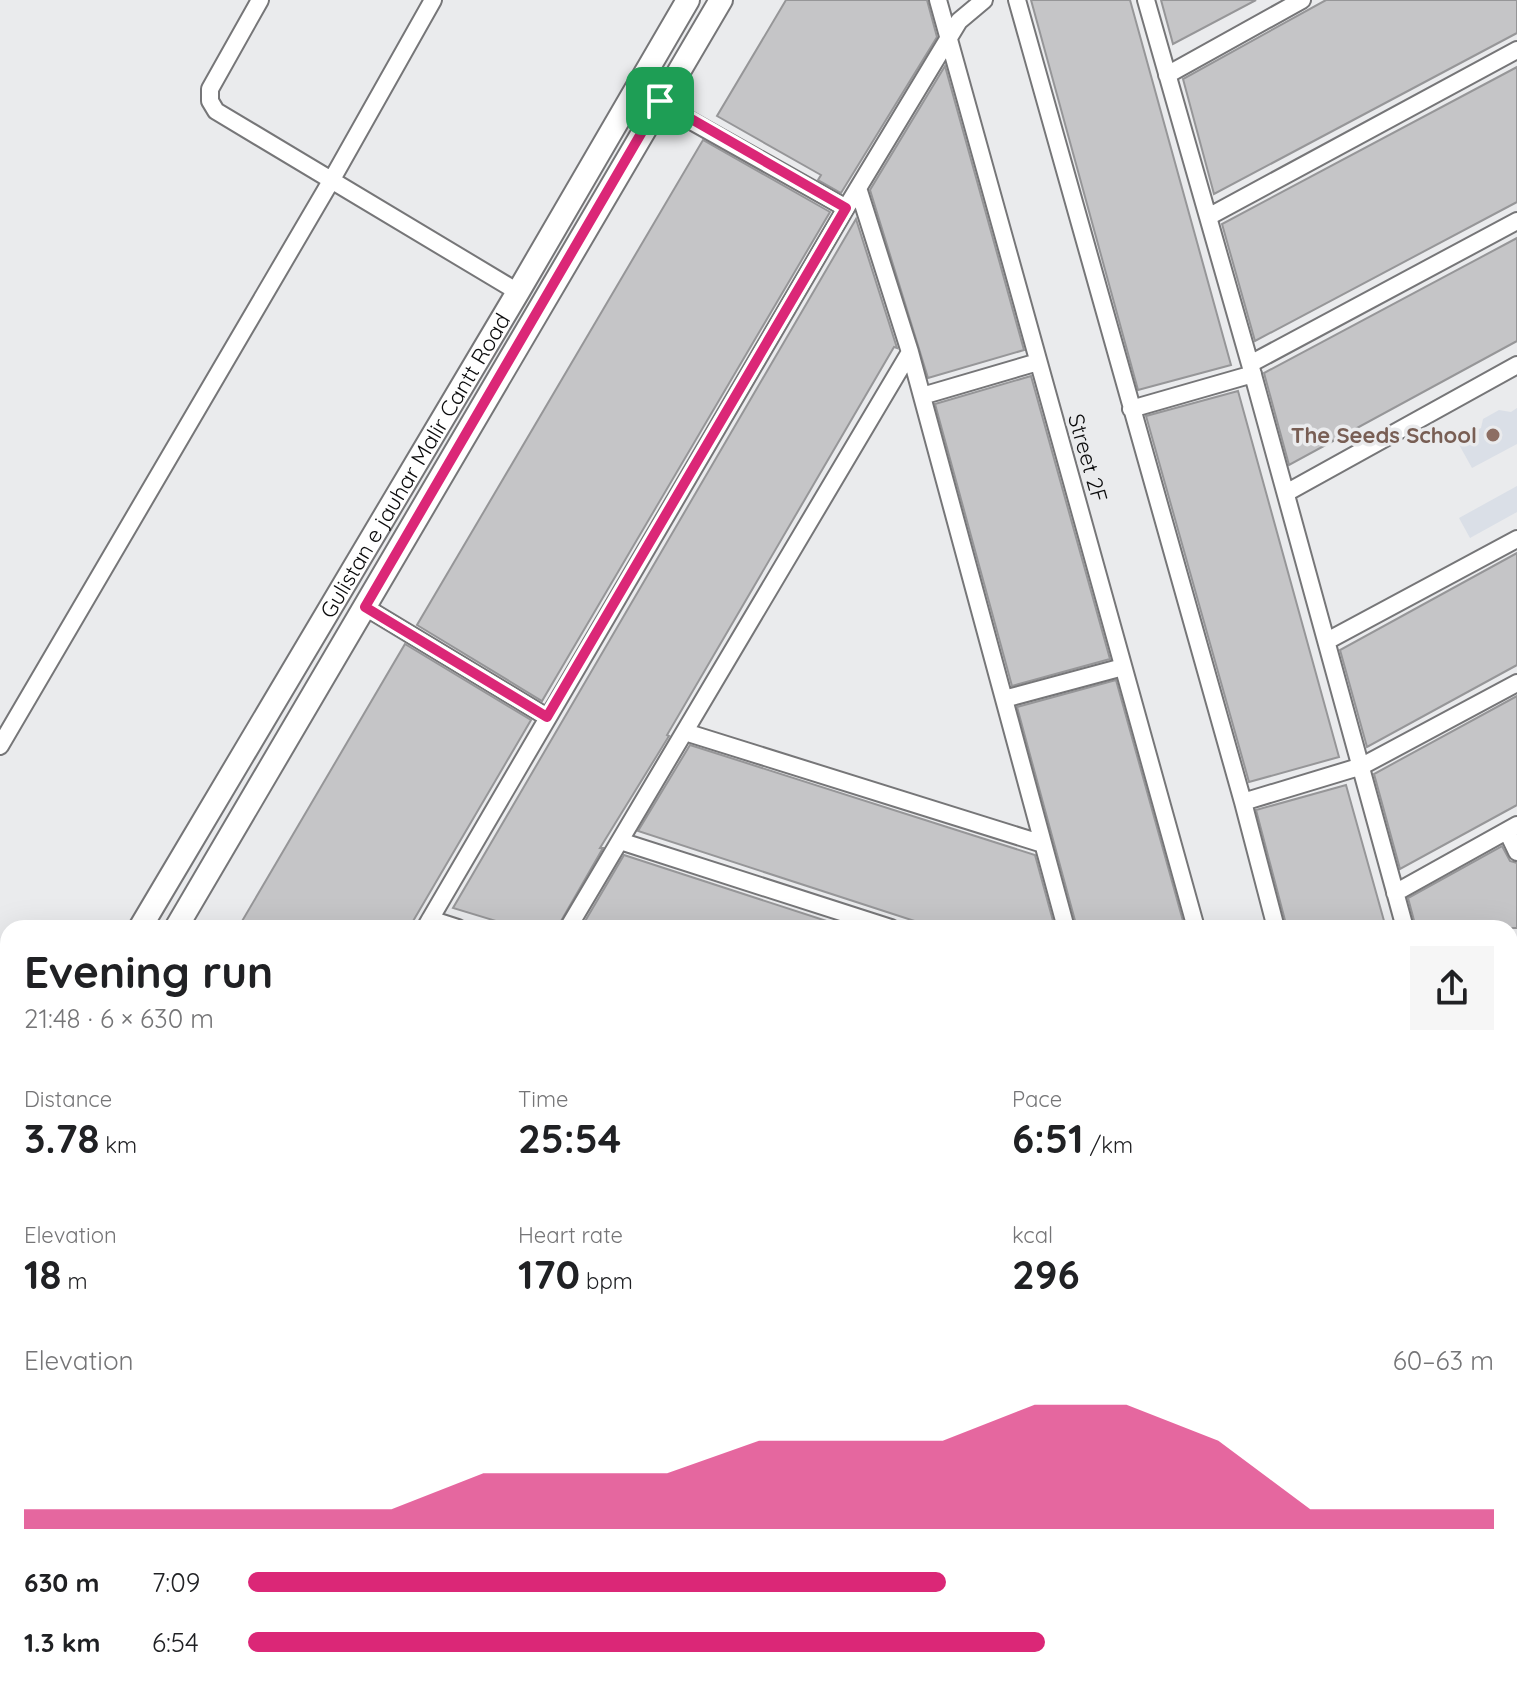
<!DOCTYPE html>
<meta charset="utf-8">
<style>
:root{--surface:#fff;--page:#f6f6f6;--text:#202124;--muted:#757577;--accent:#db2777}
body{margin:0;font-family:Quicksand,sans-serif;background:var(--page);color:var(--text);height:100vh;display:flex;flex-direction:column;font-size:30px;white-space:nowrap}
*{box-sizing:border-box;margin:0}
p{font-size:26px;color:var(--muted)}
.icon{flex:none;width:44px;height:44px;fill:none;stroke:currentColor;stroke-width:2;stroke-linecap:round;stroke-linejoin:round}
.map{position:relative;flex:1;overflow:hidden}
.panel{position:absolute;left:0px;top:920px;width:1518px;height:768px;display:flex;flex-direction:column;background:var(--surface);border-radius:24px 24px 0 0;box-shadow:0 8px 32px #0002}
.panel>*{flex:none}
.pin{position:absolute;display:grid;place-items:center;width:68px;height:68px;color:#fff;margin:-34px;border-radius:16px;box-shadow:0 4px 12px #0006}
.round{display:grid;place-items:center;flex:none;width:84px;height:84px;border-radius:0px;background:var(--page)}
.headline{display:flex;align-items:center;justify-content:space-between;height:136px;padding:0 24px}
h1{font-size:44px;font-weight:800;line-height:60px}
.stats{display:grid;grid-template-columns:repeat(3,1fr);gap:12px;height:136px;padding:8px 24px}
.stats div{display:grid;align-content:center}
.stats b{font-size:40px;font-weight:800}
.stats small{font-size:22px;font-weight:400}
.stats p{font-size:22px}
.chart{height:224px;padding:16px 24px}
.chart p{display:flex;justify-content:space-between}
.chart svg{width:100%;height:144px;margin-top:8px;fill:var(--accent);opacity:.7}
ul{padding:0 24px;list-style:none;font-size:26px}
li{display:grid;grid-template-columns:128px 96px 1fr;align-items:center;height:60px}
li i{height:20px;border-radius:10px;background:var(--accent)}
.map>svg:first-child{display:block}
.built{fill:#dadfe7}
.building{fill:#c5c5c7;stroke:#969698;stroke-width:2}
.lines{fill:none;stroke-linecap:round;stroke-linejoin:round}
.minor-casing{stroke:#767678;stroke-width:20}
.tertiary-casing{stroke:#767678;stroke-width:24}
.secondary-casing{stroke:#767678;stroke-width:26}
.minor{stroke:#fff;stroke-width:16}
.tertiary{stroke:#fff;stroke-width:20}
.secondary{stroke:#fff;stroke-width:22}
.route-casing{stroke:#fff;stroke-width:16}
.route{stroke:#db2777;stroke-width:10}
.education-dot{fill:#8d6e63;stroke:#eaebed;stroke-width:3}
.labels{text-anchor:middle;stroke-width:7;stroke-linejoin:round;paint-order:stroke}
.education-label{font-size:22px;font-weight:bold;fill:#785e54;stroke:#eaebed;text-anchor:end}
.street-label{font-size:22px;fill:#0b0b0c;stroke:#eaebed}
</style>
<div class="map">
<svg width="1517" height="1688" viewBox="0 0 1517 1688">
<rect width="100%" height="100%" fill="#eaebed"/>
<path class="built" d="M1517 408V444L1472 468 1457 441 1481 428 1483 419 1499 410 1511 412Z
M1517 486V512L1470 538 1459 518Z"/>
<path class="building" d="M786 0H927L937 37 841 193 818 180 821 175 717 116Z
M1031 0H1130L1231 365 1138 390Z
M1161 0H1256L1173 44Z
M1326 0H1517V33L1214 194 1183 79Z
M945 66 1024 350 928 378 870 190Z
M1517 67V202L1255 341 1222 224Z
M703 140 830 212 542 701 417 625Z
M856 219 897 348 894 347 667 735 669 736 600 848H603L557 928H519L453 908Z
M1517 238V341L1289 465 1264 373Z
M1031 376 1110 659 1012 686 935 404Z
M1238 391 1339 757 1249 782 1146 416Z
M1517 553V665L1367 747 1340 650Z
M405 644 531 720 409 928H238Z
M1116 680 1185 928H1077L1017 707Z
M1517 696V805L1400 869 1374 774Z
M690 745 1035 855 1055 928H936L638 831Z
M1346 785 1386 928H1287L1256 810Z
M1502 846 1510 861 1517 863V928H1416L1408 898Z
M624 855 839 925V928H581Z"/>
<g class="lines">
<defs>
<path id="minor" d="M260 0 210 89V101L216 111 518 292
M938 0 1196 928
M1017 0 1243 802 1276 928
M1146 0 1250 364 1405 928
M1167 75 1302 0
M636 90 846 208
M858 188 910 352 1066 928
M1208 217 1517 50
M1250 364 1517 221
M922 396 1038 362
M1131 409 1253 374
M1286 493 1517 365
M365 607 547 717
M1327 641 1517 539
M1004 699 1123 667
M685 732 1043 844
M0 746 331 181 433 0
M1243 802 1362 766 1517 683
M1507 831 1517 852
M620 841 891 928
M1395 893 1517 825
M430 919 458 928
M425 928 846 208 959 21 984 0
M568 928 910 352
M1510 973 1517 969
M1510 1314 1517 1339
M1510 1509 1517 1511
M0 1601 8 1587
M268 1680 293 1688
M124 1688 129 1680
M651 1688 653 1680
M792 1688 794 1680
M1046 1688 1049 1680
M1180 1688 1182 1680
M1320 1688 1322 1680"/>
<path id="tertiary" d="M1510 1042 1517 1038"/>
<g id="secondary">
<path id="s1" d="M140 928 518 292 688 0"/>
<path d="M176 928 721 0"/>
<path d="M0 1163 8 1149"/>
<path d="M0 1228 8 1214"/>
<path d="M0 1265 8 1268"/>
<path d="M1367 1680 1392 1688"/>
<path d="M1469 1680 1497 1688"/>
</g>
</defs>
<use href="#minor" class="minor-casing"/>
<use href="#tertiary" class="tertiary-casing"/>
<use href="#secondary" class="secondary-casing"/>
<use href="#minor" class="minor"/>
<use href="#tertiary" class="tertiary"/>
<use href="#secondary" class="secondary"/>
</g>
<g class="lines">
<defs>
<path id="route" d="M660 101 846 208 547 717 365 607Z"/>
</defs>
<use href="#route" class="route-casing"/>
<use href="#route" class="route"/>
</g>
<circle class="education-dot" cx="1493" cy="435" r="8"/>
<g class="labels">
<g class="education-label">
<text x="1477" y="443">The Seeds School</text>
</g>
<g class="street-label">
<text transform="translate(1088 458) rotate(74)" y="8">Street 2F</text>
<text dy="8" stroke="none"><textPath href="#s1" startOffset="538">Gulistan e jauhar Malir Cantt Road</textPath></text>
</g>
</g>
</svg>
<div class="pin" style="left:660px;top:101px;background:#1e9e55"><svg class="icon" aria-label="arrive" viewBox="0 0 24 24"><path d="M6 21V4h12l-3 4 3 4H6"/></svg></div>
<section class="panel">
<div class="headline"><div><h1>Evening run</h1><p>21:48 · 6 × 630 m</p></div><a class="round"><svg class="icon" aria-label="share" viewBox="0 0 24 24"><path d="M12 15V3M7 8l5-5 5 5M5 13v7h14v-7"/></svg></a></div>
<div class="stats">
<div><p>Distance</p><b>3.78<small> km</small></b></div>
<div><p>Time</p><b>25:54</b></div>
<div><p>Pace</p><b>6:51<small> /km</small></b></div>
</div>
<div class="stats">
<div><p>Elevation</p><b>18<small> m</small></b></div>
<div><p>Heart rate</p><b>170<small> bpm</small></b></div>
<div><p>kcal</p><b>296</b></div>
</div>
<div class="chart"><p><span>Elevation</span>60–63 m</p>
<svg viewBox="0 0 160 44" preserveAspectRatio="none"><path d="M0 44V38L10 38L20 38L30 38L40 38L50 27L60 27L70 27L80 17L90 17L100 17L110 6L120 6L130 17L140 38L150 38L160 38V44z"/></svg>
</div>
<ul>
<li><b>630 m</b>7:09<i style="width:56%"></i></li>
<li><b>1.3 km</b>6:54<i style="width:64%"></i></li>
</ul>
</section>
</div>
